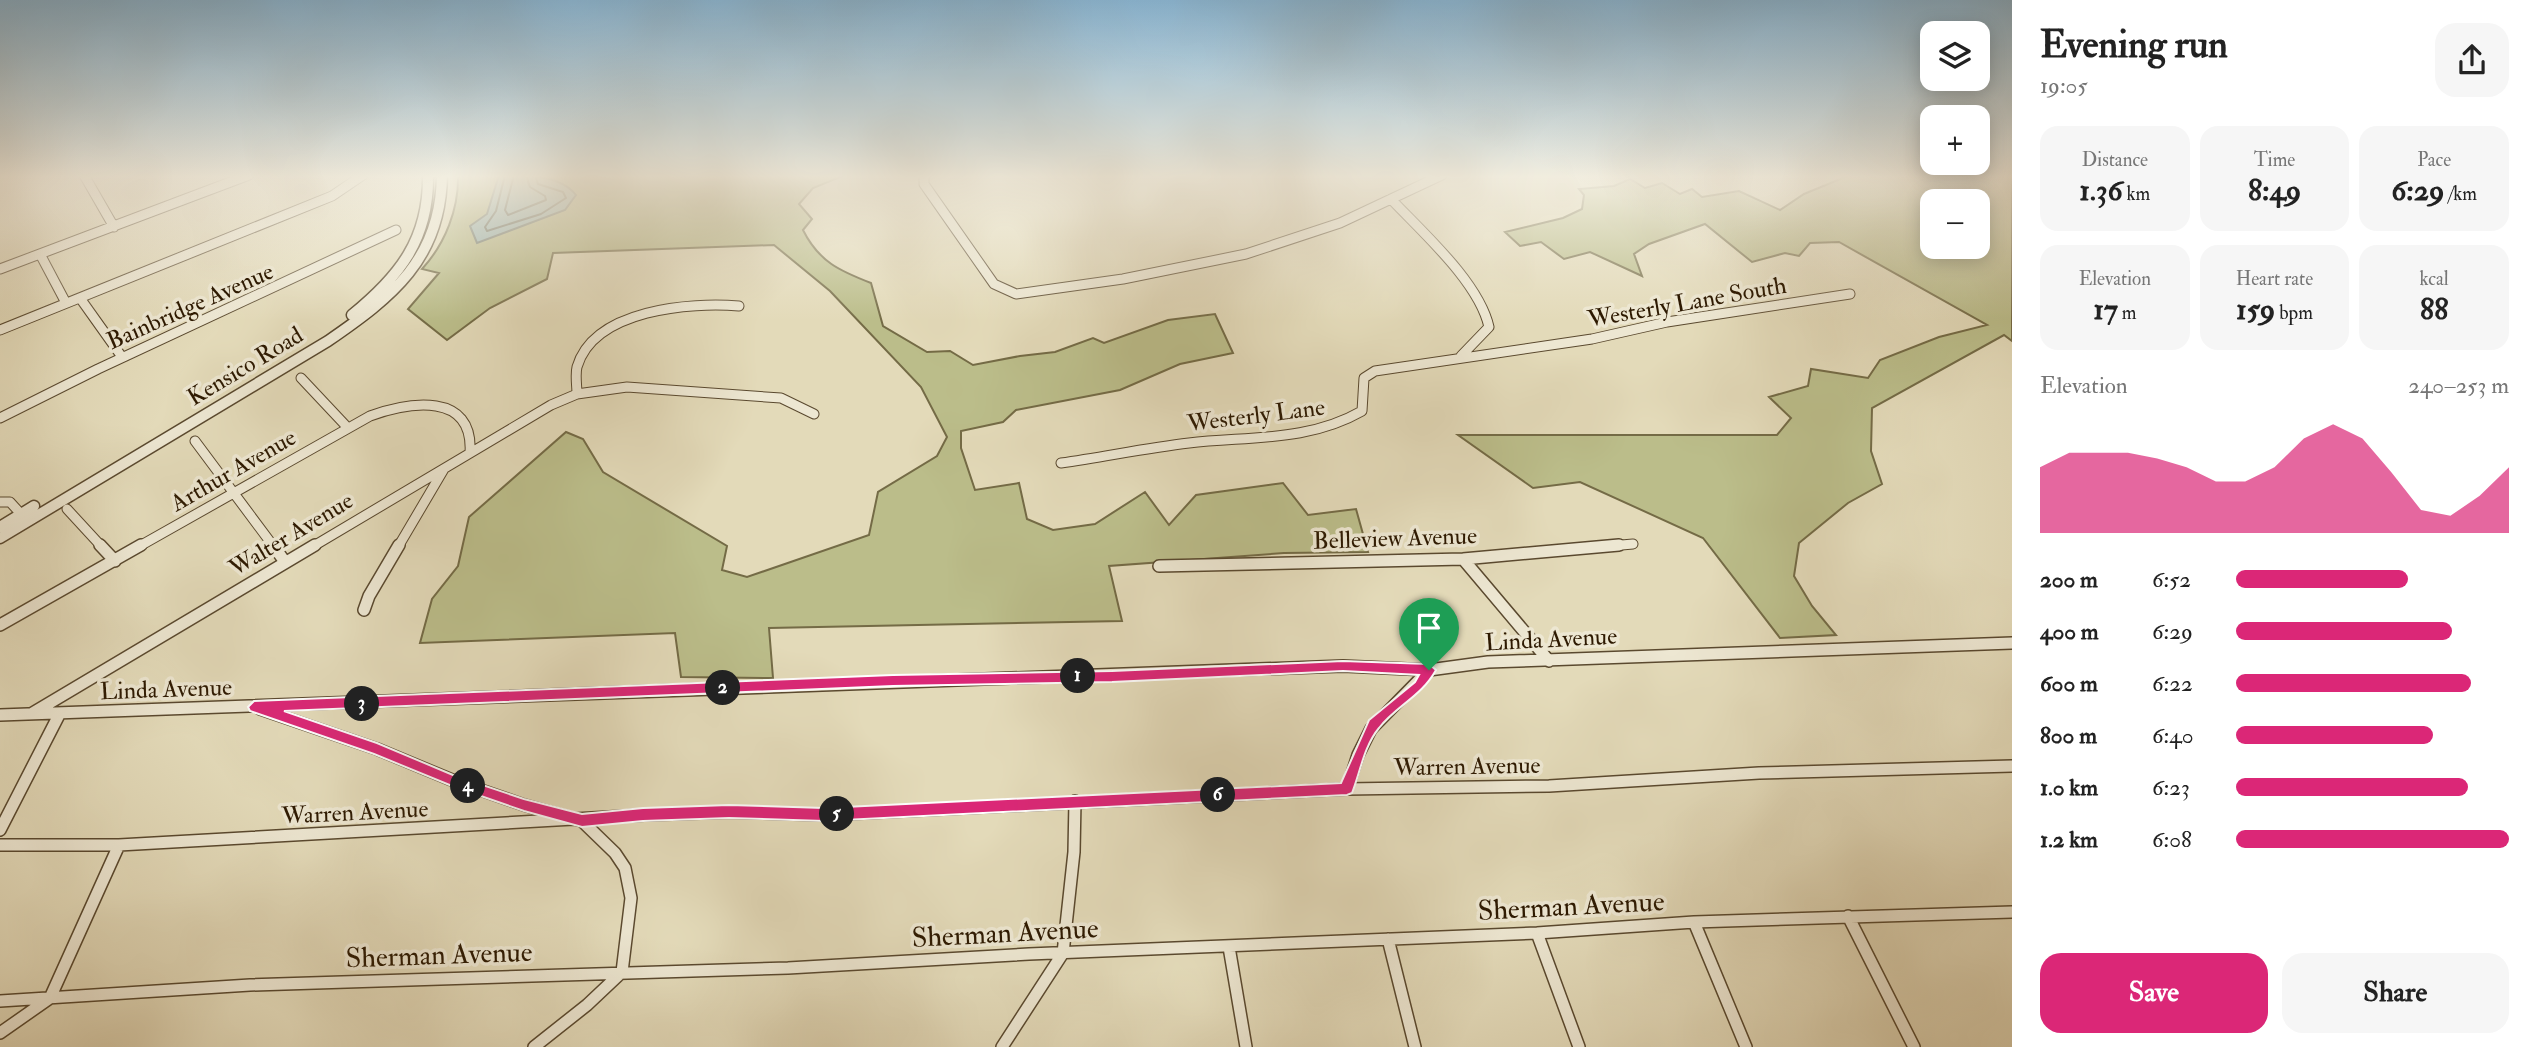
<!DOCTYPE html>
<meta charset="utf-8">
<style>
:root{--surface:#fff;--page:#f6f6f6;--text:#222;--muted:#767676;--accent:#db2777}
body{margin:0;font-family:"IM FELL Double Pica",serif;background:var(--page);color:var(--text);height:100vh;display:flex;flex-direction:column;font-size:26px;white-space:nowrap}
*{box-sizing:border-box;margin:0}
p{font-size:23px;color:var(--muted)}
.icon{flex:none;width:38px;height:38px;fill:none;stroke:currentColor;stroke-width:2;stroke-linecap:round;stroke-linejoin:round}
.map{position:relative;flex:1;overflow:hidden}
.drawer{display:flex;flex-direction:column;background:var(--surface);width:525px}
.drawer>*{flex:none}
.fabs{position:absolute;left:1920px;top:21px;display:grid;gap:14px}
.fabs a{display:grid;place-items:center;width:70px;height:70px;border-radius:14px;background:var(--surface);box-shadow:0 4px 18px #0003;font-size:35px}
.pin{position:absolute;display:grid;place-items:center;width:60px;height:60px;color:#fff;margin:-72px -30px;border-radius:50% 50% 50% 0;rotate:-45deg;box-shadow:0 0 7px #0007}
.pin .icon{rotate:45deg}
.km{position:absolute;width:35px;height:35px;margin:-18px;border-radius:50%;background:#222;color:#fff;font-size:19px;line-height:35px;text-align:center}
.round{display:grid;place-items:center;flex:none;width:74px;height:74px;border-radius:21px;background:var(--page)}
.head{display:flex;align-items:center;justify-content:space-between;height:119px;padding:0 28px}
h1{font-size:38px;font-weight:700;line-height:52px}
.figures{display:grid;grid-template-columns:repeat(3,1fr);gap:10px;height:119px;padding:7px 28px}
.figures div{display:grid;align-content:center;border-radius:18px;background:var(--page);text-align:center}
.figures b{font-size:30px;font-weight:700}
.figures small{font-size:19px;font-weight:400}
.figures p{font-size:19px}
.chart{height:196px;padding:14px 28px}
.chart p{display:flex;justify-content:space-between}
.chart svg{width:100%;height:126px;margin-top:7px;fill:var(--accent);opacity:.7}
.button{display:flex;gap:14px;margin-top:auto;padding:14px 28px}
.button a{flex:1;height:80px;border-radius:21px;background:var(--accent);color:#fff;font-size:28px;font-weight:700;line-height:80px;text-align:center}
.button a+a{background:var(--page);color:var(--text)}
ul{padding:0 28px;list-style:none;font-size:23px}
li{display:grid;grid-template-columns:112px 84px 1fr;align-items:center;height:52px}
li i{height:18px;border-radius:9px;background:var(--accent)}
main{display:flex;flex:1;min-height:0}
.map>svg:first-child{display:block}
.green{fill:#bbbd8a;stroke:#746b46;stroke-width:2;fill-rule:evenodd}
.water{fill:#99b8b9;stroke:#6e786f;stroke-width:2}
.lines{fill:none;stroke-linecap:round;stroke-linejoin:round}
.shore{stroke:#63685d;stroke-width:2}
.minor-far1-casing{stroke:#5a492f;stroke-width:11}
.minor-casing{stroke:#5a492f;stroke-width:14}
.tertiary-casing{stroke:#5a492f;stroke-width:13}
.minor-far1{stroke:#ede7d2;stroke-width:9}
.minor{stroke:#ede7d2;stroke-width:11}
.tertiary{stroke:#ede7d2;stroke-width:10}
.route{fill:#db2777;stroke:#fff;stroke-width:2;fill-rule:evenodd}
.labels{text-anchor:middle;stroke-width:7;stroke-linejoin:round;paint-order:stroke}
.street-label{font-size:24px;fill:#2d1901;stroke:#ede7d2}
.near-street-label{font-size:28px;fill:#2d1901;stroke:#ede7d2}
</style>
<main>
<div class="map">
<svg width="2012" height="1047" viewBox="0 0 2012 1047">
<rect width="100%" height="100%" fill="#e3dab9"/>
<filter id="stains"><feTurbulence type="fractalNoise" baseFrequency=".00286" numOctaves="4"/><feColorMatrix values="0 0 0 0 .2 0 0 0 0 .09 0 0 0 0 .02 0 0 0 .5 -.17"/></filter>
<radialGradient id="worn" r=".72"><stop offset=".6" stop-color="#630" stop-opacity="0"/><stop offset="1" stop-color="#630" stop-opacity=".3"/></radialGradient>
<path class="green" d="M458 175H845L813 188 799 204 812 219 803 230C819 262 840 271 871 283L883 326 927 352 950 351 973 365 1020 356 1055 352 1093 338 1104 343 1168 320 1215 314 1233 353 1180 364 1120 390 1016 410 1003 422 961 431V448L975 490 1019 483 1027 519 1053 530 1095 524 1145 492 1169 525 1196 495 1283 483 1308 515 1356 509 1368 552 1284 553 1109 566 1122 621 769 628 773 678 681 677 675 633 420 643 432 599 458 566 469 517 566 432 583 439 603 472 727 546 722 570 747 577 869 535 878 492 937 456 947 437 921 387 830 291 774 245 553 253 547 279 490 308 447 340 408 309 439 273 422 269C445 244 459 209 458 175Z
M1850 175H2012V341L2004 335 1872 408 1871 451 1882 484 1848 503 1799 543 1794 576 1812 606 1836 635 1780 638 1703 538 1580 482 1533 488 1458 435H1777L1791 418 1769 397 1808 386 1811 369 1868 378 1880 360 1939 337 1987 325 1839 242 1810 243 1799 256 1785 253 1752 262 1705 224 1649 244 1634 254 1642 276 1590 252 1564 259 1541 242 1520 246 1505 232 1563 218 1582 209 1584 195 1579 189 1614 186 1630 179 1645 188 1662 183 1680 194 1692 189 1702 197 1739 191 1780 210 1804 194ZM1978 201V247H1932V201Z"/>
<path class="water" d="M499 175C523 175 560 174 576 195L565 210 477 243 470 226 487 214Z"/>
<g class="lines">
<path class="shore" d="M505 175 496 211 485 227 487 231 541 214 566 198 563 192 538 184 535 175
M514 175 505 210 508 215 546 200 545 196 530 187 526 175"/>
<defs>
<path id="minor-far1" d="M84 175 114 227
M924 175V184L994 284 1016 294 1123 279 1246 254 1340 223 1442 175
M1391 199C1422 232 1479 282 1489 327L1461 356
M40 254 66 303
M0 269 249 175
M80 298 122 357
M0 330 332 196 363 175
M301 378 348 428
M577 394C577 386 575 375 577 367 594 309 691 302 739 306
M0 418 98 369 396 230
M195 441 274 547
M1061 463C1104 457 1146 448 1189 443 1249 436 1308 442 1362 411L1364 378 1375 371 1592 339 1667 322 1850 294
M0 502H10L21 514
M67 509 102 547
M138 547 370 416C409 402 474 391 470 453
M312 547 551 405 577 394 627 387 781 398 814 414
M398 547 444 469
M1599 547 1633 544"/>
<path id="minor" d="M100 545 115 561
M273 545 285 562
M1463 559 1549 661
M1159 566 1463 559 1619 545
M364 610 369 596 399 545
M0 625 141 545
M260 709 377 749 452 780 524 805 582 821 615 853 625 868 631 898 622 972 587 1005 534 1047
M31 714 315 545
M0 715 1343 666 1429 670 1488 662 2012 643
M1347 789 1358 755 1371 729 1429 670
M0 830 60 713
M0 845H119L644 815 729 812 824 815 1347 789 1549 786 1759 773 2012 766
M1848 916 1914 1047
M1694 922 1746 1047
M1537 933 1579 1047
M1388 939 1415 1047
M1229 947 1246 1047
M0 1001 250 985 788 968 1029 954 1537 933 1694 922 2012 912
M0 1033 50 998 119 845
M1002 1047 1063 953 1074 852 1075 801"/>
<path id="tertiary" d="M352 315C400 276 429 239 428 175
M0 527 34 506
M0 538 328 341C392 297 441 259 442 175"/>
</defs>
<use href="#minor-far1" class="minor-far1-casing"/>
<use href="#minor" class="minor-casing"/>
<use href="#tertiary" class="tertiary-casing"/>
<use href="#minor-far1" class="minor-far1"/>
<use href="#minor" class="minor"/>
<use href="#tertiary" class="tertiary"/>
</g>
<linearGradient id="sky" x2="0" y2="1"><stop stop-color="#88b6d5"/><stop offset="0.55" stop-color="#f2eee0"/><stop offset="1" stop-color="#f2eee0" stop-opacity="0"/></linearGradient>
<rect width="2012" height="321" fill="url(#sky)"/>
<path class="route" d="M1343 661 1429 664 1436 670C1422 696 1396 706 1379 728 1364 746 1360 773 1352 793L1347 795 824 821 729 818 643 821 582 827 524 811 452 786 374 754 250 711 248 707 254 701 893 675 1112 671ZM1343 671 1419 675 1415 682 1369 720 1341 783 824 808 729 805 643 808 582 814 524 799 453 775 377 743 284 711 893 686 1112 682Z"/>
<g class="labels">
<g class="street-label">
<text transform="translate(1687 302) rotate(-10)" y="8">Westerly Lane South</text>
<text transform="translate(190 306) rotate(-24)" y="8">Bainbridge Avenue</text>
<text transform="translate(245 366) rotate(-31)" y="8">Kensico Road</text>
<text transform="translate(1256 415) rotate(-7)" y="8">Westerly Lane</text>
<text transform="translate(233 470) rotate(-30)" y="8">Arthur Avenue</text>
<text transform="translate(291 534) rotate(-31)" y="8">Walter Avenue</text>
<text transform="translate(1395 538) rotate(-2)" y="8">Belleview Avenue</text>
<text transform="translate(1551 639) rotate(-3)" y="8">Linda Avenue</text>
<text transform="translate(166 689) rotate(-2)" y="8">Linda Avenue</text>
<text transform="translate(1467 766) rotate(-1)" y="8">Warren Avenue</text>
<text transform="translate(355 812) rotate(-3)" y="8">Warren Avenue</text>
</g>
<g class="near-street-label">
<text transform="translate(1571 905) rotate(-3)" y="10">Sherman Avenue</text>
<text transform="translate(1005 932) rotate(-3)" y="10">Sherman Avenue</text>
<text transform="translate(439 954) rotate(-2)" y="10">Sherman Avenue</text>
</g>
</g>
<rect width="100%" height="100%" filter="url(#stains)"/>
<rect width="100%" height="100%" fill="url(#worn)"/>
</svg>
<div class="fabs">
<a><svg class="icon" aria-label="layers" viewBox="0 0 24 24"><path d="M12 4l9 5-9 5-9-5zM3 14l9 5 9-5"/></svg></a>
<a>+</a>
<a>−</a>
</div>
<div class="pin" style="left:1429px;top:670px;background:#1e9e55"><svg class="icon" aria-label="arrive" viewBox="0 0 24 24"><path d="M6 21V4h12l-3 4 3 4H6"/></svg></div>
<b class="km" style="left:1078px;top:676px">1</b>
<b class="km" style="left:723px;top:688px">2</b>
<b class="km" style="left:362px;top:704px">3</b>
<b class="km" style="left:468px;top:786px">4</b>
<b class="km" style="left:837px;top:814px">5</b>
<b class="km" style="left:1218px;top:795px">6</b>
</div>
<section class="drawer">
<div class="head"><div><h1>Evening run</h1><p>19:05</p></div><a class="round"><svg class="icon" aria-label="share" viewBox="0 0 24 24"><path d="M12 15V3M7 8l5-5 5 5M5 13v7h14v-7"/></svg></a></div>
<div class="figures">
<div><p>Distance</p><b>1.36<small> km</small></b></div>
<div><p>Time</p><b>8:49</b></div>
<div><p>Pace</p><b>6:29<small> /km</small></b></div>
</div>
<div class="figures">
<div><p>Elevation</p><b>17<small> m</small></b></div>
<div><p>Heart rate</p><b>159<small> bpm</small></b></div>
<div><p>kcal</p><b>88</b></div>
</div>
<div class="chart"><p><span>Elevation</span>240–253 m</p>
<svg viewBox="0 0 160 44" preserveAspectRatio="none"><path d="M0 44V21L10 16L20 16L30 16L40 18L50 21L60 26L70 26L80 21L90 11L100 6L110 11L120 23L130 36L140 38L150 31L160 21V44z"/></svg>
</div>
<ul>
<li><b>200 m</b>6:52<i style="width:63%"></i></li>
<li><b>400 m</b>6:29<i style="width:79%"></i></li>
<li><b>600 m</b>6:22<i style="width:86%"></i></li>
<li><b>800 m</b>6:40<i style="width:72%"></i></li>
<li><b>1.0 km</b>6:23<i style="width:85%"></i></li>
<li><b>1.2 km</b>6:08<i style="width:100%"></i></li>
</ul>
<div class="button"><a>Save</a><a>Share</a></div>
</section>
</main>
